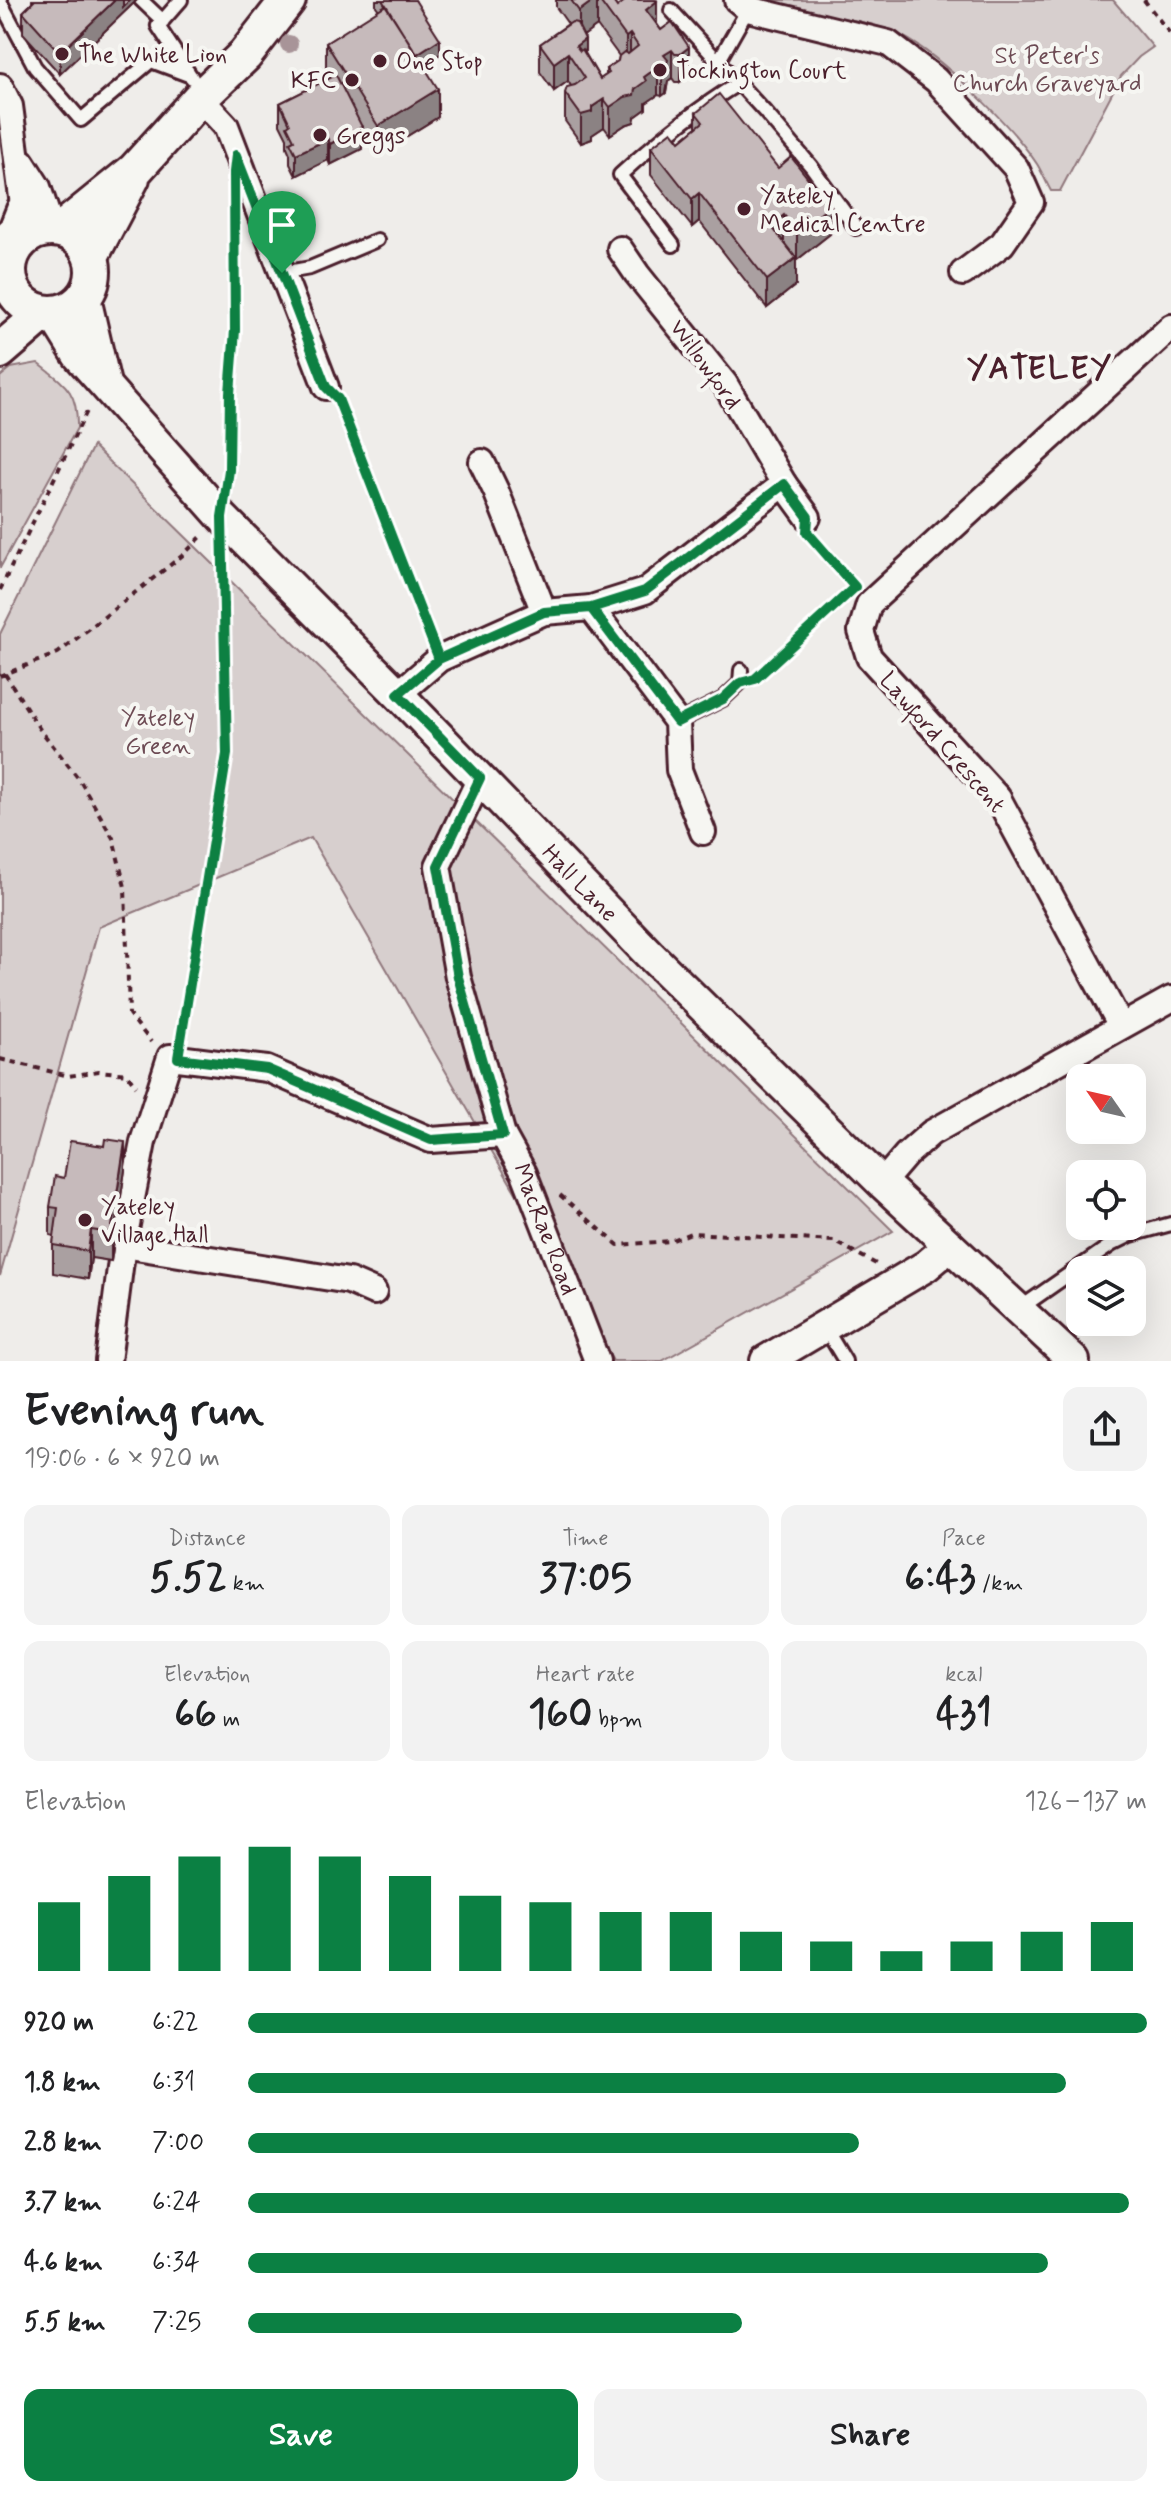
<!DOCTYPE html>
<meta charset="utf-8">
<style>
:root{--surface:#fff;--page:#f2f2f2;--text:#202124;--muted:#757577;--accent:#0b8043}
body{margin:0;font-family:Mynerve,sans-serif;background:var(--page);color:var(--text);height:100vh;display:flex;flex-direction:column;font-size:30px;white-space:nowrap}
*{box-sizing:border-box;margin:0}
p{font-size:26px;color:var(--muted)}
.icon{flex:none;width:44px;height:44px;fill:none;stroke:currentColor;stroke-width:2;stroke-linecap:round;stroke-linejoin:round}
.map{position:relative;height:1361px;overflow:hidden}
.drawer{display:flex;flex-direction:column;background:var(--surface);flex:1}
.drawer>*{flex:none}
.needle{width:52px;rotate:304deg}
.buttons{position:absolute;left:1066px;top:1064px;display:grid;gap:16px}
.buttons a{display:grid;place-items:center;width:80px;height:80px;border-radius:16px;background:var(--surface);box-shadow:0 8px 32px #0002;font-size:40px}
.pin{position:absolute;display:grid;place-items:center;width:68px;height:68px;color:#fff;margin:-82px -34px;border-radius:50% 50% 50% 0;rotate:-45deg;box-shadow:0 0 8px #0007}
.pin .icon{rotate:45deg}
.round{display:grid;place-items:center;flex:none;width:84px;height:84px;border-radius:16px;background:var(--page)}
.overview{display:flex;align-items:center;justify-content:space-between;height:136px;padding:0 24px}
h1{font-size:44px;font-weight:700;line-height:60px}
.metrics{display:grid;grid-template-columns:repeat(3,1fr);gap:12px;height:136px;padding:8px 24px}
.metrics div{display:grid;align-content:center;border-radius:16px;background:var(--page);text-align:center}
.metrics b{font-size:40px;font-weight:700}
.metrics small{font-size:22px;font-weight:400}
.metrics p{font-size:22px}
.chart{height:224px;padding:16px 24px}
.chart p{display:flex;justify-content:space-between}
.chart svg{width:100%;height:144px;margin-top:8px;stroke:var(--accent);stroke-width:6}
.button{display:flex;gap:16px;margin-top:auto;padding:16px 24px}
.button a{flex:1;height:92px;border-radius:16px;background:var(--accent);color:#fff;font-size:32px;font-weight:700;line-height:92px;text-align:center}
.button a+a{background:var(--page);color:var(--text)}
ul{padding:0 24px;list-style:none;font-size:26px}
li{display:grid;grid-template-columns:128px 96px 1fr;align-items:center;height:60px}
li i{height:20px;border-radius:10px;background:var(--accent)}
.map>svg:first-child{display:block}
.green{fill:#d7cfce;stroke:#90777c;stroke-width:2}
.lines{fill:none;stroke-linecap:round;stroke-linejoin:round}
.service-casing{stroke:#4a1f2b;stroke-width:18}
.minor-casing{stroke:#4a1f2b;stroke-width:30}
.tertiary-casing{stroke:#4a1f2b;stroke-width:36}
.secondary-casing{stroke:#4a1f2b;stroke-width:40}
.path{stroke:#4a1f2b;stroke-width:4;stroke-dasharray:6 6;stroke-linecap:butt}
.service{stroke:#f6f6f2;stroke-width:12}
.minor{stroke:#f6f6f2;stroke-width:24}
.tertiary{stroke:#f6f6f2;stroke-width:30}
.secondary{stroke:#f6f6f2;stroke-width:34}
.tree{fill:#a89498}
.wall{fill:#aaa0a1;stroke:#4a1f2b;stroke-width:2;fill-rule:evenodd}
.shaded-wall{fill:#8b8283;stroke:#4a1f2b;stroke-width:2}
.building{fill:#c6babb;stroke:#4a1f2b;stroke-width:2}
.route-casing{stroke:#fff;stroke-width:16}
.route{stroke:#0b8043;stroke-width:10}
.poi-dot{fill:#4a1f2b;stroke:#f6f6f2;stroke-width:3}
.labels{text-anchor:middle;stroke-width:8;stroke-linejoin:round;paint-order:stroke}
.poi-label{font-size:24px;fill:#4a1f2b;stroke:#f6f6f2;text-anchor:start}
.park-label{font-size:24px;fill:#6d4b54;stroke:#f6f6f2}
.street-label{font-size:24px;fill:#4a1f2b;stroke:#f6f6f2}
.district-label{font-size:32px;font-weight:bold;letter-spacing:2px;fill:#4a1f2b;stroke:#f6f6f2}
</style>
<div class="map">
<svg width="1171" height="1361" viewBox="0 0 1171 1361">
<rect width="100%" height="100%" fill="#efedea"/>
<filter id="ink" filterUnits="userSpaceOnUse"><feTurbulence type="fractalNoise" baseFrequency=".0125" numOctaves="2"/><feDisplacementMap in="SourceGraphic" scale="16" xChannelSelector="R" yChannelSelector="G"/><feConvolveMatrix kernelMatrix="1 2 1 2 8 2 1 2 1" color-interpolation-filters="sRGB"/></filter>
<g filter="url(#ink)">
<path class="green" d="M764 0H1113L1153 47 1139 57 1121 76 1060 191H1051C1046 182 1042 172 1037 164 1013 127 941 56 902 36 867 18 814 14 775 7Z
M38 363C66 385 78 391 77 428L0 568V377L11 368Z
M93 446 893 1231 662 1361H613L311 838 99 927 0 1276V634Z"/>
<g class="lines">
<defs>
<path id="service" d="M141 0 163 21
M181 0 158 26 192 78
M0 1 35 67 81 120 151 61 191 76
M671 10 765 112 811 166 856 228
M718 62 748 9
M673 245 620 175C657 141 696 109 739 83
M282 273 310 268 377 240
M677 722 723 699 740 683 741 670
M1019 1309 1111 1245 1131 1235 1171 1224
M824 1326 845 1361"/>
<g id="minor">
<path d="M737 0 748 9 888 43 936 80 1016 168 1031 202 1002 244 963 273"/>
<path d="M0 86 10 106 26 228"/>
<path d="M200 98 226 126 326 387"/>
<path d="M22 162 38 187 52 229"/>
<path d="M482 462 496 491 544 612"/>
<path d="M784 484 808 517"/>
<path d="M591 608 677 722 679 770 703 832"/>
<path d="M398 694 439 659 544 612 591 608 645 591 784 484 725 384 637 274 620 249"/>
<path id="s1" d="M480 778 438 866 458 977 503 1135 524 1173 597 1361"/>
<path d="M1121 1026 998 798 869 657 861 631 869 604 1171 327"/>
<path d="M882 1183 906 1155 931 1133 1171 999"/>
<path d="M123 1245 349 1281 374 1292"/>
<path d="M108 1361 123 1245 143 1142 170 1057 267 1069 431 1140 503 1135"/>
</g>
<g id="tertiary">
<path d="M0 242 14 230 22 210"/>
<path d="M85 298 105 384"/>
<path id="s2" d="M52 313 78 355 222 517 398 694 649 954 882 1183 1074 1361"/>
<path d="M766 1361 926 1266 950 1246"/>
</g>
<path id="secondary" d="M9 271a42 42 0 1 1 84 0a42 42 0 1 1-84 0Z
M61 230 135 170 200 98 245 55 288 0
M91 256 132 178
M0 351 44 313"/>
</defs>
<use href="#service" class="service-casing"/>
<use href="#minor" class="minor-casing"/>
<use href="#tertiary" class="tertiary-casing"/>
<use href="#secondary" class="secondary-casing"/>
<path class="path" d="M1144 0 1171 35
M340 404 431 639
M227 484 235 330 234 217
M815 541 854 586
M0 590 88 409
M5 674 39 728 79 779 113 838 125 887 129 1014 151 1042
M760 675 847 594
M0 676 58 653 183 555 203 535
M180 1036 227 754 223 556
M0 1059 69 1076 99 1071 127 1074 136 1086
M560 1195 618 1245 670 1241 691 1233 834 1241 876 1264"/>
<use href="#service" class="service"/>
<use href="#minor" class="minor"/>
<use href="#tertiary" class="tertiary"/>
<use href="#secondary" class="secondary"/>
</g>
<circle class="tree" cx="289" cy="44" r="9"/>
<path class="wall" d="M32 0H137L60 74 23 33V12L32 3Z
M376 0H415L440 54 423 65 438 117 378 154 362 128V149L330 165 328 160 296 176 290 164V154L287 147V138L280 124V103L330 78 326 71V43L379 10 376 6Z
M556 0H612L617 7 657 24 661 30 672 22 689 75 680 82H675L672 78 668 81 666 93 662 96 658 95 646 103V109L635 117 634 122 625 125 610 135 604 127 592 135V139L581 143 565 121V93L571 86 568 81 554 91 540 72V44L568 24 556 7ZM597 26 619 56 618 61 606 69V75L600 79 585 53 583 36Z
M696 113 830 234 797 260 796 258V285L767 308 699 221 692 227 651 175V147L680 141 696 128Z
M125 1170 111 1261 91 1258 88 1279 53 1273V1245L54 1236 50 1235V1207L64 1178Z"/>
<path class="shaded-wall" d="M115 0H137L60 74V53Z
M594 0H597V26L579 39V11Z
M657 1V29L646 10Z
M630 34V62L626 65V37Z
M440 39V54L417 68V54Z
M585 39V67L576 46Z
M689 47V75L680 82V54Z
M672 50V78L668 81 666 93 662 96V69L664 55Z
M568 53V81L554 91V63Z
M658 67V95L646 103V109L635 117 634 122 625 125 610 135V107L635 89 644 77Z
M438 89V117L378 154V126Z
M604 99V127L592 135V139L581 143V115Z
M362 127V149L330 165V144Z
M328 139V160L296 176V154Z
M699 193V221L692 227V199Z
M830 206V234L797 260V232Z
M784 215V243L771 226Z
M796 258V285L767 308V280Z
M125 1142V1170L111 1261V1233Z
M91 1230V1258L88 1279V1251Z"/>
<path class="building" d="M35 0H115L60 53 23 12Z
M123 0H130L123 7Z
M382 0H415L440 39 417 54Z
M571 0H594L579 11Z
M599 0H612L617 7 626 0H656L657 1 646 10 661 30 672 22 689 47 680 54H675L672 50 664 55 668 60 666 65 662 69 658 67 644 77 646 81 635 89 634 95 625 97 610 107 604 99 592 107V112L581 115 565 93 567 87 575 85 585 78 568 53 554 63 540 44 572 22 577 23 585 39 576 46 580 51 582 49 600 79 609 73 606 69 618 61 619 56 624 52 628 54 638 46 630 34 626 37Z
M386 5 438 89 378 126 326 43Z
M336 75 362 127 330 144 328 139 296 154 290 142 294 140 287 126 290 124 280 103Z
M719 94 778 168 791 157 830 206 797 232 784 215 771 226 796 258 767 280 699 193 692 199 651 147 672 131 680 141 703 122 696 113Z
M105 1139 125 1142 111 1233 91 1230 88 1251 53 1245 58 1208 50 1207 55 1176 64 1178 70 1141 104 1146Z"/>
</g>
<g class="lines" filter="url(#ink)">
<defs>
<path id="route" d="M282 273 236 155 234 172 235 330 230 393 229 470 222 517 227 754 178 1058 267 1069 431 1140 503 1135 458 977 438 866 480 778 398 694 439 659 544 612 591 608 645 591 784 484 808 517 807 532 855 587 755 679 740 683 723 699 677 722 591 608 544 612 439 659 338 399 326 387 282 273"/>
</defs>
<use href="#route" class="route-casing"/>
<use href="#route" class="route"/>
</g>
<g class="poi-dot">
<circle cx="62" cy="54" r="8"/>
<circle cx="380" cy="61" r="8"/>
<circle cx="660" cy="70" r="8"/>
<circle cx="352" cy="80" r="8"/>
<circle cx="320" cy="135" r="8"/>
<circle cx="744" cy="209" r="8"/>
<circle cx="85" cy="1220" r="8"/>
</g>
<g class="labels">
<g class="poi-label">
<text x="78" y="62">The White Lion</text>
<text x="396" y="69">One Stop</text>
<text x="676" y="78">Tockington Court</text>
<text x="336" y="88" text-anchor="end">KFC</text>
<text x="336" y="143">Greggs</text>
<text x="760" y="203">Yateley<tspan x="760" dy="28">Medical Centre</tspan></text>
<text x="101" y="1214">Yateley<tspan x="101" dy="28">Village Hall</tspan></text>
</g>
<g class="park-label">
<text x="1047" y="63">St Peter's<tspan x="1047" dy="28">Church Graveyard</tspan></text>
<text x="158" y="725">Yateley<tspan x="158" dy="28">Green</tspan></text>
</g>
<g class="street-label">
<text transform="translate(706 364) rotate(54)" y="8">Willowford</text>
<text transform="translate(943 742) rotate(49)" y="8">Lawford Crescent</text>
<text dy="8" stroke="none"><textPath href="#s2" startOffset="778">Hall Lane</textPath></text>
<text dy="8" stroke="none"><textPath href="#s1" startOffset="478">MacRae Road</textPath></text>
</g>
<g class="district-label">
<text x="1040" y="378">YATELEY</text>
</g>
</g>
</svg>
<div class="buttons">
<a><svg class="needle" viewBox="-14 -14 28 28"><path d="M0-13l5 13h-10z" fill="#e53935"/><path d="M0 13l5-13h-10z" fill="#757577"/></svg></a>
<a><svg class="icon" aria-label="locate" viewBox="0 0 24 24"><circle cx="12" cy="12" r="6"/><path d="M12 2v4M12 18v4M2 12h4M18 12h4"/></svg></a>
<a><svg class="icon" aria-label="layers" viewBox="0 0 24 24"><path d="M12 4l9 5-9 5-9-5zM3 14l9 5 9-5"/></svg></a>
</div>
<div class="pin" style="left:282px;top:273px;background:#1e9e55"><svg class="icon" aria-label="arrive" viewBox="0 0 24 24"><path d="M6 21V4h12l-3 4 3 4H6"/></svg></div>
</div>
<section class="drawer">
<div class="overview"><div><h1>Evening run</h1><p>19:06 · 6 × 920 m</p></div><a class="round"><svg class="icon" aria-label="share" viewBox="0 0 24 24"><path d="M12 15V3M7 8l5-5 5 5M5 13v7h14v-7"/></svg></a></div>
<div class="metrics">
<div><p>Distance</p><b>5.52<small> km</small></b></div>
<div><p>Time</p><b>37:05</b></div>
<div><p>Pace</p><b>6:43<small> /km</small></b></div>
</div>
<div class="metrics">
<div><p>Elevation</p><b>66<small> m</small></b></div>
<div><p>Heart rate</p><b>160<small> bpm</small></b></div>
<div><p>kcal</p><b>431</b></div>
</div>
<div class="chart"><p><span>Elevation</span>126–137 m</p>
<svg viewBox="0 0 160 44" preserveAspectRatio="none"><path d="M5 44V23M15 44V15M25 44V9M35 44V6M45 44V9M55 44V15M65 44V21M75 44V23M85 44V26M95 44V26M105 44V32M115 44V35M125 44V38M135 44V35M145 44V32M155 44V29"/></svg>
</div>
<ul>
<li><b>920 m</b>6:22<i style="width:100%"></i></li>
<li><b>1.8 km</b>6:31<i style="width:91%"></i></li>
<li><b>2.8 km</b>7:00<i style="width:68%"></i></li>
<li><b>3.7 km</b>6:24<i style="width:98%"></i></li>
<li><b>4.6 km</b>6:34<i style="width:89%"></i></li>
<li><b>5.5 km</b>7:25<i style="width:55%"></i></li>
</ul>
<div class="button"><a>Save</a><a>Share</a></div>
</section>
